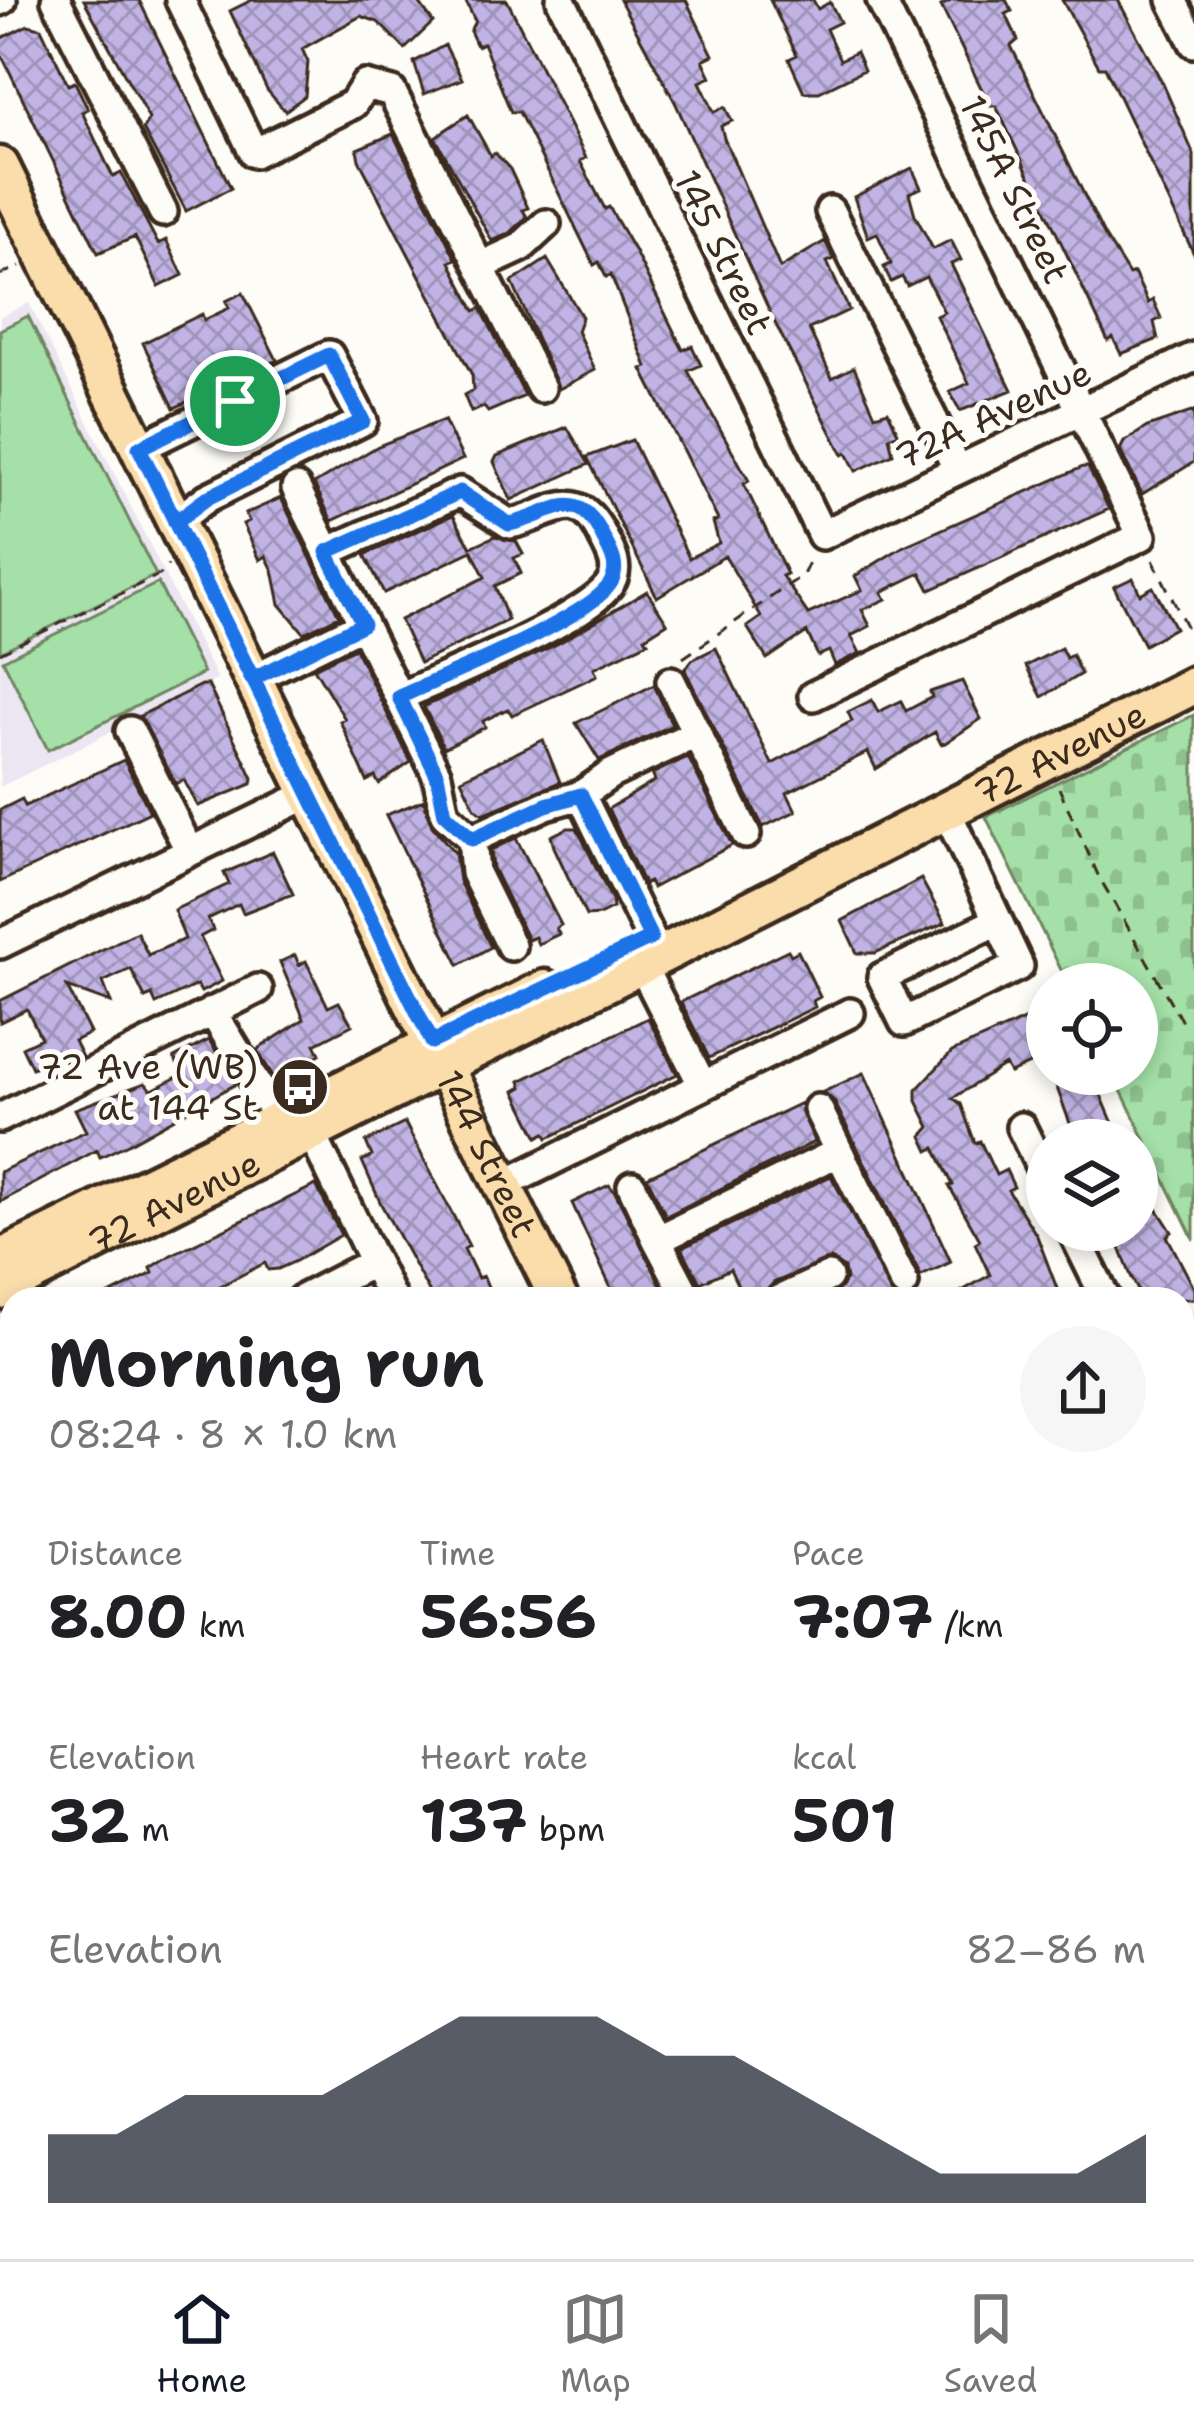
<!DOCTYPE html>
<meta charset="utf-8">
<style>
:root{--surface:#fff;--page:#f6f6f6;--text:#202124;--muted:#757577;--line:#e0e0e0;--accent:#111827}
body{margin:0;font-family:"Shantell Sans",sans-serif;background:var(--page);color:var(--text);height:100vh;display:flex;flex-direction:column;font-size:45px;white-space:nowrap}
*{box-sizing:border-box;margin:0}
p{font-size:39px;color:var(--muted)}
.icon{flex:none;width:66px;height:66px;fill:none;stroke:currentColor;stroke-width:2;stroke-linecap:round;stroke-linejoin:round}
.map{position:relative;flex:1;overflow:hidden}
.side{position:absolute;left:0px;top:1287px;width:1194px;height:972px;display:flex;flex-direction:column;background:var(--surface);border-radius:36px 36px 0 0;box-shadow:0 6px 18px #0003}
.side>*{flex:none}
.controls{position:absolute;left:1026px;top:963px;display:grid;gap:24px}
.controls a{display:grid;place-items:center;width:132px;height:132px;border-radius:50%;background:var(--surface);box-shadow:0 6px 18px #0003;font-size:60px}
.pin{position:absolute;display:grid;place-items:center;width:102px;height:102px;color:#fff;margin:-51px;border:6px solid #fff;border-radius:50%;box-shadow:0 3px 12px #0007}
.round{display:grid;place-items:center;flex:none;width:126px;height:126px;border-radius:63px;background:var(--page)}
.headline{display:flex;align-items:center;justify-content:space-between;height:204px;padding:0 48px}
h1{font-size:66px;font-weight:700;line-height:90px}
.metrics{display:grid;grid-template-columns:repeat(3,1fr);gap:18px;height:204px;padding:12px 48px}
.metrics div{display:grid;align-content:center}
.metrics b{font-size:60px;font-weight:700}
.metrics small{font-size:33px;font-weight:400}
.metrics p{font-size:33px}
.chart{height:336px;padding:24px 48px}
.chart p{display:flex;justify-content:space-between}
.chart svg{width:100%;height:216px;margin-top:12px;fill:var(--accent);opacity:.7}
.dock{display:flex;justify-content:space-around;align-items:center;height:168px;border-top:3px solid var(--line);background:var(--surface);font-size:33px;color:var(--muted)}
.dock a{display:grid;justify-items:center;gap:6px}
.dock .active{color:var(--accent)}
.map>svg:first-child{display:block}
.built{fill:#ebe6f2}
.cemetery{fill:url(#cemetery-stones);stroke:#708562;stroke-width:3}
.garden{fill:#a4e0a7;stroke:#708562;stroke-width:3}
.building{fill:url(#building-cross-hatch);stroke:#3b2a1e;stroke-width:3}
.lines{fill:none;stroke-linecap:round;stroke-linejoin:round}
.minor-casing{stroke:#3b2a1e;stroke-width:36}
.major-casing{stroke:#3b2a1e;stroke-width:45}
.path{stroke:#3b2a1e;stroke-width:3;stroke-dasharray:12 9;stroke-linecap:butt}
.minor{stroke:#fdfcf7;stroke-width:27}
.major{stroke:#faddab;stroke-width:36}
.route-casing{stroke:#fff;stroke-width:24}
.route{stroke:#1a73e8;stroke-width:15}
.labels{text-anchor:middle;stroke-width:10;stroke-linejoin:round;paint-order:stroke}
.street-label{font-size:36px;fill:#3b2a1e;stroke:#fdfcf7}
.poi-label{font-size:36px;fill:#3b2a1e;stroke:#fdfcf7;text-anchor:end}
</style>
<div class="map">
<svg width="1194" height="2259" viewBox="0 0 1194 2259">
<defs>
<pattern id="cemetery-stones" width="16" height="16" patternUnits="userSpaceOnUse" patternTransform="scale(3)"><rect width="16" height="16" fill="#a4e0a7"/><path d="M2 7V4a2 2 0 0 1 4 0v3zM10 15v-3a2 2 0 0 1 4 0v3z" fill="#8ec08f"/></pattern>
<pattern id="building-cross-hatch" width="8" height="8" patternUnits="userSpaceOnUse" patternTransform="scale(3)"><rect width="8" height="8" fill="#c1b4e5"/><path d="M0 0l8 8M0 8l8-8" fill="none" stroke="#9e93b9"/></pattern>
</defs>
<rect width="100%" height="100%" fill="#fdfcf7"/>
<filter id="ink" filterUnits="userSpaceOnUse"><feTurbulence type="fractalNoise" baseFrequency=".00833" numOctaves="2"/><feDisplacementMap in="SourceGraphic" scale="24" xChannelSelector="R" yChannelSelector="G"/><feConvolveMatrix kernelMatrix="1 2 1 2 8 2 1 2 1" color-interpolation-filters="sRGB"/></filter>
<g filter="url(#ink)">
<path class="built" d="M29 303 217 679 0 787V317Z"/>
<path class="cemetery" d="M1194 715V1240L1113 1074H1137V984H1068L986 817Z
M1194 1718V2014L1182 1990V1723Z"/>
<path class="garden" d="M28 316 156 575 0 652V330Z
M158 583 203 673 48 750 3 660Z"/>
<path class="building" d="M84 0H139L231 188 186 211 143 129 149 119Z
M252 0H417L433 22 405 49 378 22 361 16 302 49 308 62 305 96 285 111 267 90 230 11Z
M465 0H507L586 158 580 161 605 209 609 207 634 250 683 350 692 346 701 365 688 371 749 481 744 484 787 574 782 576 808 614 862 590 855 576 904 546 1083 467H1088L1109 509 930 590 921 573 882 592 886 599 862 610 870 626 851 636 860 653 835 665 829 651 818 656 807 632 767 659 747 627 761 617 725 556 657 597 587 457 632 440 689 558 719 543 713 522 718 520 642 369 647 367 611 275 606 277 599 262 594 265 519 112H511L483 43 477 46 470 31 475 21Z
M620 0H686L713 55 703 60 711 77 700 82 714 112 725 107 732 121 721 126 724 138 780 268 825 241 834 259 827 262 849 310 809 329 832 378 854 367 875 415 888 411 898 433 889 437 893 454 856 471 847 453 843 455 774 321 675 102Z
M770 0H813L818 9 830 2 840 22 826 29 840 60 856 52 864 70 819 92H804L789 59 797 55Z
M953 0H1006L1012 11 1006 14 1018 40 1011 46 1104 235 1129 275 1134 273 1148 303 1153 300 1161 318 1154 322 1158 339 1121 354 1113 338 1108 341 996 106H990L941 6Z
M1062 0H1118L1163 84 1194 155V254L1105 67H1099Z
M28 25 41 28 68 85 75 82 88 109 82 112 113 177 121 173 158 244 166 240 183 275 159 287 135 237 98 253 0 52V39Z
M445 45 462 79 424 94 414 62Z
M468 115 491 156 495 153 510 169 528 208 523 210 527 217 510 233 492 241 435 137Z
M393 134 456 259 450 262 475 311 481 308 525 396 488 412 484 407 471 412 464 395 473 390 472 375 359 160 357 149Z
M912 168 921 188 909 193 915 215 933 249 951 240 961 260 951 264 1012 390 960 411 950 392 969 383 936 316 944 312 926 277 907 286 902 277 891 282 884 267 891 264 877 233 868 237 854 197Z
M547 259 582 317 577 331 595 370 559 389 512 282Z
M243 293 277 360 174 408 143 343 202 314 204 320 229 308 226 301Z
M1194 411V462L1142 494 1120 450 1124 442 1147 427Z
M444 420 463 459 332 521 314 484 378 446Z
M567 427 589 464 511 500 494 462 497 456Z
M281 498 339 616 304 633 280 604 273 570 266 556 260 560 243 524 249 521 245 514Z
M453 515 471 547 495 536 516 541 523 554 514 558 521 573 495 586 508 620 420 663 400 620 485 577 472 551 384 593 365 555Z
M1133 578 1140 594 1153 587 1175 628 1144 645 1114 587Z
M647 591 667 623 645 637 648 642 594 668 597 675 583 682 512 715 508 709 483 721 485 727 444 748 424 707 559 643Z
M355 648 411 762 379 784 375 777 367 781 340 721 345 719 314 668Z
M716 648 772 764 852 721 848 712 872 700 878 712 901 701 906 711 932 697 930 692 962 681 981 719 945 743 941 744 935 732 876 769 868 752 787 793 796 811 763 827 685 670 692 660Z
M1061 648 1066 658 1072 655 1081 674 1042 697 1026 666Z
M201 685H208L253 778 252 784 198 806 184 780 176 784 140 716Z
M654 685 672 725 599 760 576 723Z
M543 740 560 782 483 814 475 808 461 779Z
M688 757 732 845 652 888 649 882 644 884 608 809 655 781 652 774Z
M124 760 150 812 0 882V810L22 799 25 806Z
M424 800 432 826 455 853 459 881 491 947 459 965 386 815Z
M568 828H577L612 900 613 908 599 915 586 916 554 847 551 836Z
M516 838 561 925 556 928 559 934 538 944 535 937 528 940 493 868 491 850Z
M273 852 293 894 243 913 239 904 208 919 213 930 200 937 222 981 201 992 197 985 156 1004 152 995 145 998 131 969 103 982 111 1003 67 987 90 1033 74 1041 82 1057 67 1065 61 1054 32 1068 22 1047 41 1038 27 1009 0 1022V1001L137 932 148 955 185 939 174 910 229 884 224 873Z
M921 879 945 923 875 953H857L842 921Z
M788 950 791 955 798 951 820 997 813 1001 815 1007 709 1058 681 1002Z
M295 955 299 965 306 961 328 1007 339 1002 352 1025 315 1044 320 1054 276 1081 257 1050 304 1019 280 962Z
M1035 1015 1047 1016V1056L1010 1073 1005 1065 953 1098 961 1104 975 1143 980 1141 996 1175 1006 1170 1014 1187 1008 1190 1037 1236 1061 1299H948L990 1275 975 1243 980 1240 949 1186 953 1185 935 1148 929 1151 922 1136 930 1127 917 1101V1089L952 1052Z
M648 1018 677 1074 548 1138 545 1133 538 1137 515 1091 522 1087 520 1081Z
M209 1040 236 1084 128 1144 100 1157 97 1150 0 1202V1172L86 1131 75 1109 145 1083 152 1090 183 1074 174 1058Z
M864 1073 951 1262 921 1276 834 1101 823 1092Z
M1052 1074H1092L1120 1140H1076Z
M801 1103 814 1142 666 1216 647 1177Z
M405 1123 469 1246 464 1249 478 1278 483 1276 489 1289 485 1291 488 1299H433L381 1204 362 1161 372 1156 366 1142Z
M831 1176 897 1299H823L846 1280 844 1268 831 1259 773 1283 763 1299H744L730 1269 700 1283 682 1248Z
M316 1185 341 1235 296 1261 278 1269 268 1270 265 1263 195 1299H101L153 1273 151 1268 171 1255Z
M609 1185 615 1192 668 1299H616L572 1203Z
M1152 1201 1172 1232 1167 1236 1194 1288V1299H1142L1131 1276 1113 1230H1137V1208Z"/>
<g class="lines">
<defs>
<path id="minor" d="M56 0 163 212
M180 0 254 153 353 104 365 85 392 92 541 388
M561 0 822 535 1194 357
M1172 0 1194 43
M0 1 2 0
M830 211 958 470
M481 266 520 248 546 224
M139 448 329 355 363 421 207 498 175 522
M296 488 437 775 445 814 472 839 475 873 511 946
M327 552 460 492 510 524C550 517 576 482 602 535 608 548 619 563 613 578 600 615 440 678 399 697
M252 679 363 624
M671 681 746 834
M813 696 1142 536 881 0
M130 731 190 852
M581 795 651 939
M945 808 1019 966 904 1022 882 977 998 921
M472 839 546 805 581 795 611 774 693 735
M0 944 309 794
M643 968 703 1086
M212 1011 278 1119
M0 1118 258 989
M1021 1127 1047 1180
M311 1132 392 1299
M839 1152 904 1283
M503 1185 850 1013
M632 1186 657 1240
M1072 1230 1106 1299
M302 1299 374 1262
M688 1299 657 1240 839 1152 818 1109
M781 1299 828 1277
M0 1451 12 1445
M1182 1451 1194 1475
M0 1615 12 1609
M1182 1686 1194 1676
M0 1942 12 1936
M1182 2022 1194 2047
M0 2101 12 2095
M1182 2183 1194 2177
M377 2247 383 2259
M852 2247 858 2259
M1169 2247 1175 2259
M3 2259 27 2247"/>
<g id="major">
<path id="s1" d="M0 166 559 1299"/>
<path d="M0 1259 545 989"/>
<path id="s2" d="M0 1290 1194 685"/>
<path d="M1026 2247 1032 2259"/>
</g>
</defs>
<use href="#minor" class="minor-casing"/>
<use href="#major" class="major-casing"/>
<path class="path" d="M0 275 20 266
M1153 560 1194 642
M0 653 161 574 168 565
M683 658 803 575 811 558
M1059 788 1098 875 1185 1027"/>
<use href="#minor" class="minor"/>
<use href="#major" class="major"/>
</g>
</g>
<g class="lines" filter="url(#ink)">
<defs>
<path id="route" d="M235 401 139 448C237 646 333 845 432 1042L651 938 581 795 546 805 472 839 445 814 437 775 399 697C439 678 601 615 613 578 619 563 608 548 602 535 576 482 550 517 509 524L460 492 327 552 363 624 252 679 175 522 207 498 363 421 329 355 235 401"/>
</defs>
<use href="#route" class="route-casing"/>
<use href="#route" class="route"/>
</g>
<defs>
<symbol id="bus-disc" viewBox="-11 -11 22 22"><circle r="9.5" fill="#3b2a1e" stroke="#fdfcf7"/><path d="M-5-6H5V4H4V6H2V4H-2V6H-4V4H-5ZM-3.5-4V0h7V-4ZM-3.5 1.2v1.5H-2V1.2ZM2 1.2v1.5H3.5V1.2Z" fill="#fff"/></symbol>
</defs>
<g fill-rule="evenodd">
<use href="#bus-disc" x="267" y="1054" width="66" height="66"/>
</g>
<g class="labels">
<g class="street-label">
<text transform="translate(1015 189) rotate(64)" y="13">145A Street</text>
<text transform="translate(724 252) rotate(64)" y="13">145 Street</text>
<text transform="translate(993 414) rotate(-25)" y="13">72A Avenue</text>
<text dy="13" stroke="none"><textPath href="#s2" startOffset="1188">72 Avenue</textPath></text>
<text dy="13" stroke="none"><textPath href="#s1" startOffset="1101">144 Street</textPath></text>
<text dy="13" stroke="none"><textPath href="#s2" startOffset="195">72 Avenue</textPath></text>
</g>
<g class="poi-label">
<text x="258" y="1079">72 Ave (WB)<tspan x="258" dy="41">at 144 St</tspan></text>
</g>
</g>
</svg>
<div class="controls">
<a><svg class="icon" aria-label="locate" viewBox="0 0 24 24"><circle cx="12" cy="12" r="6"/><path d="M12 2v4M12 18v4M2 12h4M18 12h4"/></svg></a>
<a><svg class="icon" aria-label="layers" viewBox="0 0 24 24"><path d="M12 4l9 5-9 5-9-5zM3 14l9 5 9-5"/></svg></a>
</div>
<div class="pin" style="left:235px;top:401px;background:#1e9e55"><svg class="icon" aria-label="arrive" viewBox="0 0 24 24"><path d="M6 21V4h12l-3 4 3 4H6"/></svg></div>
<section class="side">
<div class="headline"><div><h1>Morning run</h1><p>08:24 · 8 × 1.0 km</p></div><a class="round"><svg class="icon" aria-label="share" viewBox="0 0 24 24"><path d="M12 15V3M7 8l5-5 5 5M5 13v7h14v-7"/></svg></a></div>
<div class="metrics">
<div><p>Distance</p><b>8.00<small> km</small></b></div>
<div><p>Time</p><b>56:56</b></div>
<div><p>Pace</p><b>7:07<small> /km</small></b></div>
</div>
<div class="metrics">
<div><p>Elevation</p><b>32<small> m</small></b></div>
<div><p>Heart rate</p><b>137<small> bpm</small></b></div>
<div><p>kcal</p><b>501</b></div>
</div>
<div class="chart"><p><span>Elevation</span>82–86 m</p>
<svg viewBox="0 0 160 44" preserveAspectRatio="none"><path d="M0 44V30L10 30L20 22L30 22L40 22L50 14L60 6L70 6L80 6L90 14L100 14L110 22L120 30L130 38L140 38L150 38L160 30V44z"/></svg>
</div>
</section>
</div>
<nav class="dock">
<a class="active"><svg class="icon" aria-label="home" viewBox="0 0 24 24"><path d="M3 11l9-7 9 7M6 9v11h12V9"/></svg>Home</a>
<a><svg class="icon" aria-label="map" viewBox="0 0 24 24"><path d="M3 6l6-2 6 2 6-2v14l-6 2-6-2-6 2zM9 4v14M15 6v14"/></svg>Map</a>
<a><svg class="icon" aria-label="saved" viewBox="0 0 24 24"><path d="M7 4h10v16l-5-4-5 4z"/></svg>Saved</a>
</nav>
